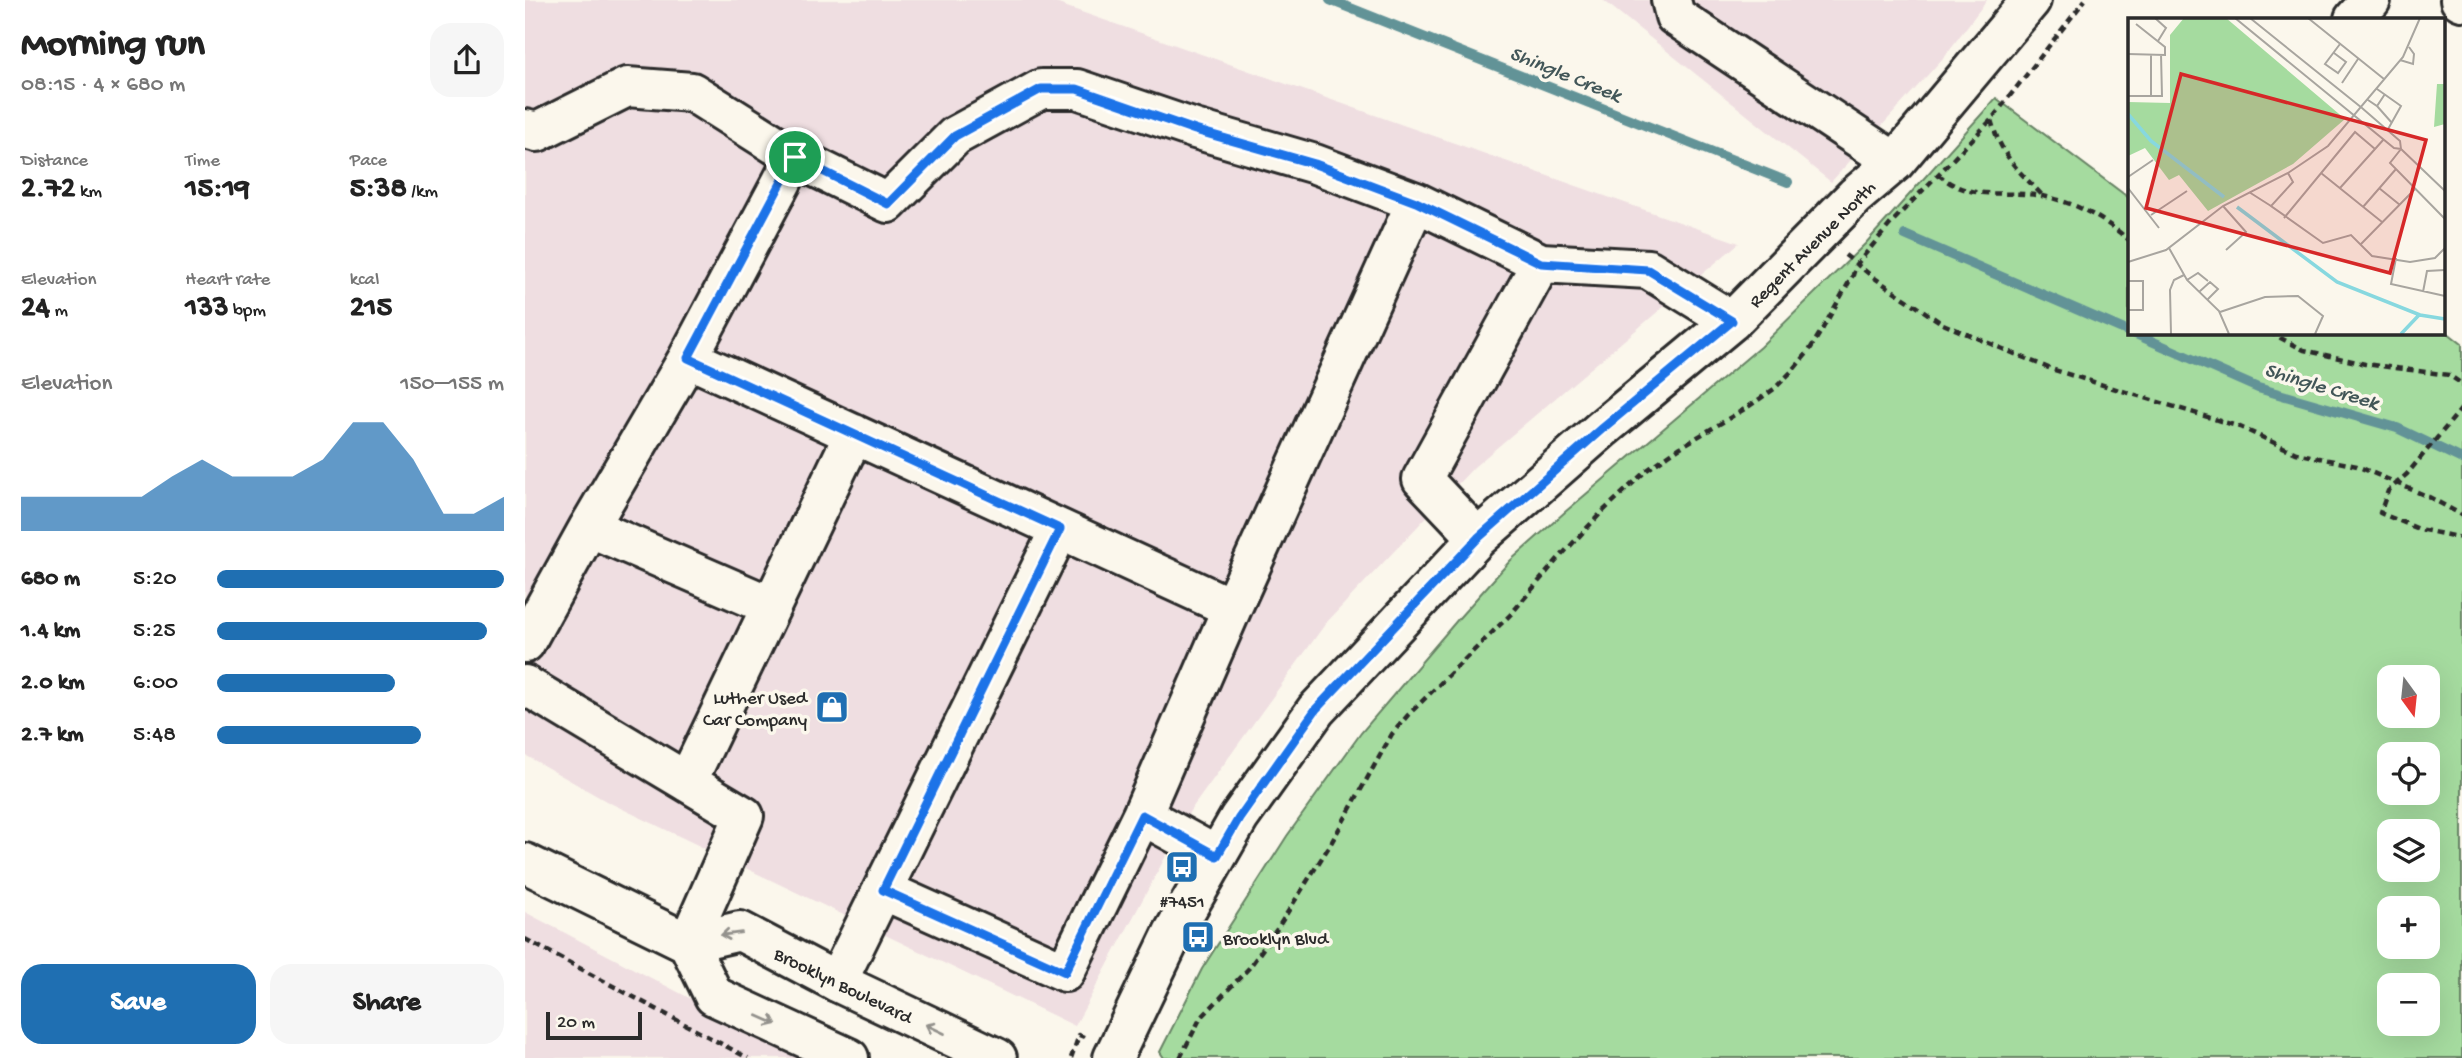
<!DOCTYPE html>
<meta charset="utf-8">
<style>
:root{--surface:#fff;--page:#f6f6f6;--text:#222;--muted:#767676;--accent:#1f6fb2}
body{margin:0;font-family:"Gochi Hand",sans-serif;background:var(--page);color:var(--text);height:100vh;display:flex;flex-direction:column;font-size:26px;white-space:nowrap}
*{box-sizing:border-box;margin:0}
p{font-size:23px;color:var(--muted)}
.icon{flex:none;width:38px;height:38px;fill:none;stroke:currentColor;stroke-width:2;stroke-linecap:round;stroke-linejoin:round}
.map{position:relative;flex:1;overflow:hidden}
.panel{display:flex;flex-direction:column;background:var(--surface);width:525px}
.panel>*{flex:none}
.needle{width:46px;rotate:165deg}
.tools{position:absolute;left:1852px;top:665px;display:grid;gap:14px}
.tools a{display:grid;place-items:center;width:63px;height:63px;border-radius:14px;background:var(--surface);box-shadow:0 7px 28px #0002;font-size:35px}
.scale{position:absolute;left:21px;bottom:18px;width:96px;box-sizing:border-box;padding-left:7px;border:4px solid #2b2b2b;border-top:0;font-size:19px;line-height:24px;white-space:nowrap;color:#2b2b2b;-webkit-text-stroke:5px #fbf7ec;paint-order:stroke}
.pin{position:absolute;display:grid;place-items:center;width:60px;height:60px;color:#fff;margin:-30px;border:4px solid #fff;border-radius:50%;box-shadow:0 2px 7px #0007}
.round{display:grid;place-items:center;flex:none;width:74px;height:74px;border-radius:21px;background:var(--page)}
.summary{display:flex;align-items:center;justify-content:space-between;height:119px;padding:0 21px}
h1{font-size:38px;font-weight:700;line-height:52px}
.figures{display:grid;grid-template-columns:repeat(3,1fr);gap:10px;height:119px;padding:7px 21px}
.figures div{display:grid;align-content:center}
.figures b{font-size:30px;font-weight:700}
.figures small{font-size:19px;font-weight:400}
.figures p{font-size:19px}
.chart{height:196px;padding:14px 21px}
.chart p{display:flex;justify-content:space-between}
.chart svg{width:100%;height:126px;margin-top:7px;fill:var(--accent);opacity:.7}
.primary-button{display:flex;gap:14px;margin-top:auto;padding:14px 21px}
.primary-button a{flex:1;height:80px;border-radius:21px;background:var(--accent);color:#fff;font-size:28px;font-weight:700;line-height:80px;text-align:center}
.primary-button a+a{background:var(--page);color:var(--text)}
ul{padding:0 21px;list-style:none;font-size:23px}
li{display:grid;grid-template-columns:112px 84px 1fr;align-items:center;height:52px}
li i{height:18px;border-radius:9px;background:var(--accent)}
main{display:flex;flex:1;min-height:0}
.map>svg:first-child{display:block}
.built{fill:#efdee1}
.green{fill:#a5db9f;stroke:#688365;stroke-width:2;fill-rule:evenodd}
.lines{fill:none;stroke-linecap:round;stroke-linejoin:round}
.stream{stroke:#629397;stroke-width:10}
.minor-casing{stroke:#2b2b2b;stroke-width:44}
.major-casing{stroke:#2b2b2b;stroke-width:44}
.path{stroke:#2b2b2b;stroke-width:4.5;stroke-dasharray:7 5;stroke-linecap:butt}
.minor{stroke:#fbf7ec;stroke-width:38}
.major{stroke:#fbf7ec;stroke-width:38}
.oneway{stroke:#93918c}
.route-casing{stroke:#fff;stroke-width:14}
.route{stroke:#1a73e8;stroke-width:9}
.labels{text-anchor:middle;stroke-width:7;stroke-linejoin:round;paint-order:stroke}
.street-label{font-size:19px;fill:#2b2b2b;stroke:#fbf7ec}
.poi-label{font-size:19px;fill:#2b2b2b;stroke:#fbf7ec;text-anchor:end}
.water-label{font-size:21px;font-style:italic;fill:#425658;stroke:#fbf7ec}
.inset-river{fill:none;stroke:#87d8df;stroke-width:3.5}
.inset-road{fill:none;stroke:#a8a59f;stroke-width:2}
.view{fill:#d62828;fill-opacity:0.15;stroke:#d62828;stroke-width:3.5}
.inset-edge{fill:none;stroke:#2b2b2b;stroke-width:3.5}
</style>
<main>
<section class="panel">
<div class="summary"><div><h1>Morning run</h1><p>08:15 · 4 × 680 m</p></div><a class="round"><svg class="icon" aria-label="share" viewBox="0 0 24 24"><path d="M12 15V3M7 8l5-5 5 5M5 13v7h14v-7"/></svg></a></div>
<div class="figures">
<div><p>Distance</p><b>2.72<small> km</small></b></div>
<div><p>Time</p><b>15:19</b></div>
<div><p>Pace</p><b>5:38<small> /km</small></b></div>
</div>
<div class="figures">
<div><p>Elevation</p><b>24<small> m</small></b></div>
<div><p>Heart rate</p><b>133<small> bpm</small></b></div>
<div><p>kcal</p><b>215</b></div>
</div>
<div class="chart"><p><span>Elevation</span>150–155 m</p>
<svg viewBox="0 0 160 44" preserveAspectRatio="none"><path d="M0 44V32L10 32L20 32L30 32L40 32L50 25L60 19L70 25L80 25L90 25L100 19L110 6L120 6L130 19L140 38L150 38L160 32V44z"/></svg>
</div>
<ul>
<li><b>680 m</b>5:20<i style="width:100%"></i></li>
<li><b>1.4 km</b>5:25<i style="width:94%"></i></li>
<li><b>2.0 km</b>6:00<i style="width:62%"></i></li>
<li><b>2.7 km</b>5:48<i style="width:71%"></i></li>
</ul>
<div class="primary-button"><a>Save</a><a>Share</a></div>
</section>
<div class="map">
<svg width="1937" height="1058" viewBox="0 0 1937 1058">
<rect width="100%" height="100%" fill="#fbf7ec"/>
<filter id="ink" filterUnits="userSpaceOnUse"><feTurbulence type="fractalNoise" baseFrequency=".0143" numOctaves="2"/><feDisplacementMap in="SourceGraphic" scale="14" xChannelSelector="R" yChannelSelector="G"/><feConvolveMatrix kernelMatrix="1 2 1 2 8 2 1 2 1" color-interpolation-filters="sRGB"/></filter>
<g filter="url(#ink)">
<path class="built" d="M0 0H522L1214 243 949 467 801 623 665 811 550 1026 81 801 0 755Z
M1078 0H1462L1419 57 1306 182Z
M0 912 279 1058H0Z"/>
<path class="green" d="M1471 98 1604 198V332H1918V329L1937 344V1058H639L635 1052 677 969 762 836 836 733 934 618 985 561 1040 512 1235 347 1340 244ZM1864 677H1902V716H1864ZM1864 754H1902V793H1864ZM1864 831H1902V870H1864ZM1864 908H1902V947H1864ZM1864 985H1902V1024H1864Z"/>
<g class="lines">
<path class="stream" d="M805 0 1263 182
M1380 235 1604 332
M1606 332 1733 388 1872 428 1937 459"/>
<defs>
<path id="minor" d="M1146 0 1150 16 1370 162
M1935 0 1937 1
M1829 19 1846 0
M0 129 12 132 102 87 167 92 270 157 363 203 430 136 516 89H552L670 129 790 164 891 202 1016 263 897 479 953 538
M1016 263 1123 269 1207 321
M163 358 707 608
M64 527 246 606
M0 643 64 527 163 358 270 157
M0 685 219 816 163 943
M162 782 329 434
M617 815 692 856
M358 890 540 972 617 815 707 608 891 202
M312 982 535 529
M588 1058 648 933 714 818 791 710 953 538 1078 428 1207 321 1330 196 1370 162 1506 0"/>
<path id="major" d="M0 863 163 943 189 996 324 1058
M163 943 215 931 312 982 472 1058"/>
</defs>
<use href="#minor" class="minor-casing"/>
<use href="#major" class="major-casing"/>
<path class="path" d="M1466 120C1477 157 1492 169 1518 196
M1413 174C1446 203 1477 189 1517 196 1551 202 1579 219 1604 240
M1320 255 1348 277 1418 324 1526 369 1715 427 1771 453 1832 466 1904 497 1937 515
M1744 332 1779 350 1840 364 1924 375 1937 384
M1937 408 1882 474 1863 491 1855 513 1894 529 1937 538
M0 939 223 1058
M546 1058 554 1035 559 1037
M655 1058 675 1019 724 968 752 929 805 845 867 734 883 715 986 614 1032 560 1076 513 1122 470 1154 448 1223 407 1249 389 1269 369 1284 351 1298 328 1328 275 1331 265 1368 221 1466 120 1560 0"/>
<use href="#minor" class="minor"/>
<use href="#major" class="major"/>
</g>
<defs><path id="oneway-shaft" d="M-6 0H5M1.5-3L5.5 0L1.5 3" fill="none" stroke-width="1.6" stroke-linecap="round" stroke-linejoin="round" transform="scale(1.75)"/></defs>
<g class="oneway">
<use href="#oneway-shaft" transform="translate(206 934) rotate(172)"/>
<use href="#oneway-shaft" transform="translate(242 1020) rotate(24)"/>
<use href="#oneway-shaft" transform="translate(410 1029) rotate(-154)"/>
</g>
</g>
<g class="lines" filter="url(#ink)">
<defs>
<path id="route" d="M516 89H552L670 130 790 164 891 202 1016 263 1123 270 1207 321 1078 428 953 538 791 709 714 818 692 856 617 815 540 972 358 890 535 529 163 358 270 157 363 204 430 136Z"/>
</defs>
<use href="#route" class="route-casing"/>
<use href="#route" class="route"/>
</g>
<defs>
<symbol id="shop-square" viewBox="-11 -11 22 22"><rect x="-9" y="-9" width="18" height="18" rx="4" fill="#1f6fb2" stroke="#fbf7ec"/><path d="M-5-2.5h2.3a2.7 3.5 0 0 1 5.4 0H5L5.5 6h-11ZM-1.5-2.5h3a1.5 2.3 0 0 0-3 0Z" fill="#fff"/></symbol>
<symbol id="bus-square" viewBox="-11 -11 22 22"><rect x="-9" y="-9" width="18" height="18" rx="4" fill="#1f6fb2" stroke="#fbf7ec"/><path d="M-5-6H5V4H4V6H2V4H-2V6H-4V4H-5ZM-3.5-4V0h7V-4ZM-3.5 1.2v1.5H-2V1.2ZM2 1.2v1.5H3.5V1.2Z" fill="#fff"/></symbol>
</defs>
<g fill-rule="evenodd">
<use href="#shop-square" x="288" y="688" width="38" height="38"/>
<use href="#bus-square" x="638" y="848" width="38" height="38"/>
<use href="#bus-square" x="654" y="918" width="38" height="38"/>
</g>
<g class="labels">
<g class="street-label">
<text transform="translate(1286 243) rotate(-45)" y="7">Regent Avenue North</text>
<text transform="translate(319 984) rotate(26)" y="7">Brooklyn Boulevard</text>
</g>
<g class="poi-label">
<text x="282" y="703">Luther Used<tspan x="282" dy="22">Car Company</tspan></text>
<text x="657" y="907" text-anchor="middle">#7451</text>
<text x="698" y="944" text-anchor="start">Brooklyn Blvd</text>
</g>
<g class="water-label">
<text transform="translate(1041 73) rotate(22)" y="7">Shingle Creek</text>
<text transform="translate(1797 385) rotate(17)" y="7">Shingle Creek</text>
</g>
</g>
<g transform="translate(1603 18)">
<rect width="317" height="317" fill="#fbf7ec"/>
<path d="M56 0H98L217 101 165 146 80 193 51 157 41 162 17 130 0 138V84L42 85V17ZM309 66H317V106L306 109Z" fill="#a5db9f"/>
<path class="inset-river" d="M0 96 23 123 96 179M109 189 209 264 292 297 317 301M273 316 291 297"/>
<path class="inset-road" d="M27 0 38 10 30 23M107 0 266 130 273 131 317 173M122 0 234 90 272 123 273 131M180 0 256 61M206 35 218 44 210 55 197 46 212 26M0 36 37 37V29L8 6M272 42 285 46 286 36 281 29M214 65 230 41M249 71 273 88 259 113M0 78H34L33 36M23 78V36M240 82 249 88 257 76M249 88 264 105M273 131 262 145 317 201M160 155 165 164 143 188 195 225 223 217 244 238 282 244 307 240 317 230M193 155 254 204M0 159 25 142M0 170 31 210M212 170 256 121M251 170 272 187M121 174 143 188M95 188 118 214 98 232M235 189 268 151M23 197 59 173M156 200 227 114 247 131M233 226 287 171M41 230 59 262 91 293 101 316M268 240 263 266 317 278M0 244 38 232 95 188 160 155 200 128 275 39 292 0M59 262 70 255 80 263M0 263H15V292H0M71 274 82 264 90 271 80 281M295 274 299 253 317 252M92 294 137 279 170 278 195 298 187 316M43 316 42 272 46 262 56 257"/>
<path class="view" d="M53 56 298 122 262 255 18 190Z"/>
<rect width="317" height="317" class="inset-edge"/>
</g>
</svg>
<div class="tools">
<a><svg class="needle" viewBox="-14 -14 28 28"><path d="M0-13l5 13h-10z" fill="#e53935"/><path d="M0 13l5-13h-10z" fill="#767676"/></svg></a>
<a><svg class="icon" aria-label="locate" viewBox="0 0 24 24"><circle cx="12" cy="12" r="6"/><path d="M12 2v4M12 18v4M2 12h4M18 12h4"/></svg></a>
<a><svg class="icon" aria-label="layers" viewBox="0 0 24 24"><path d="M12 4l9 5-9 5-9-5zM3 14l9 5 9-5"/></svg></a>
<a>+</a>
<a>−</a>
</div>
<div class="scale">20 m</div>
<div class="pin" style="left:270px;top:157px;background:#1e9e55"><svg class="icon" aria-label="arrive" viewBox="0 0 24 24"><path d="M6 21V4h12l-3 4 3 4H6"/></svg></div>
</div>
</main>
